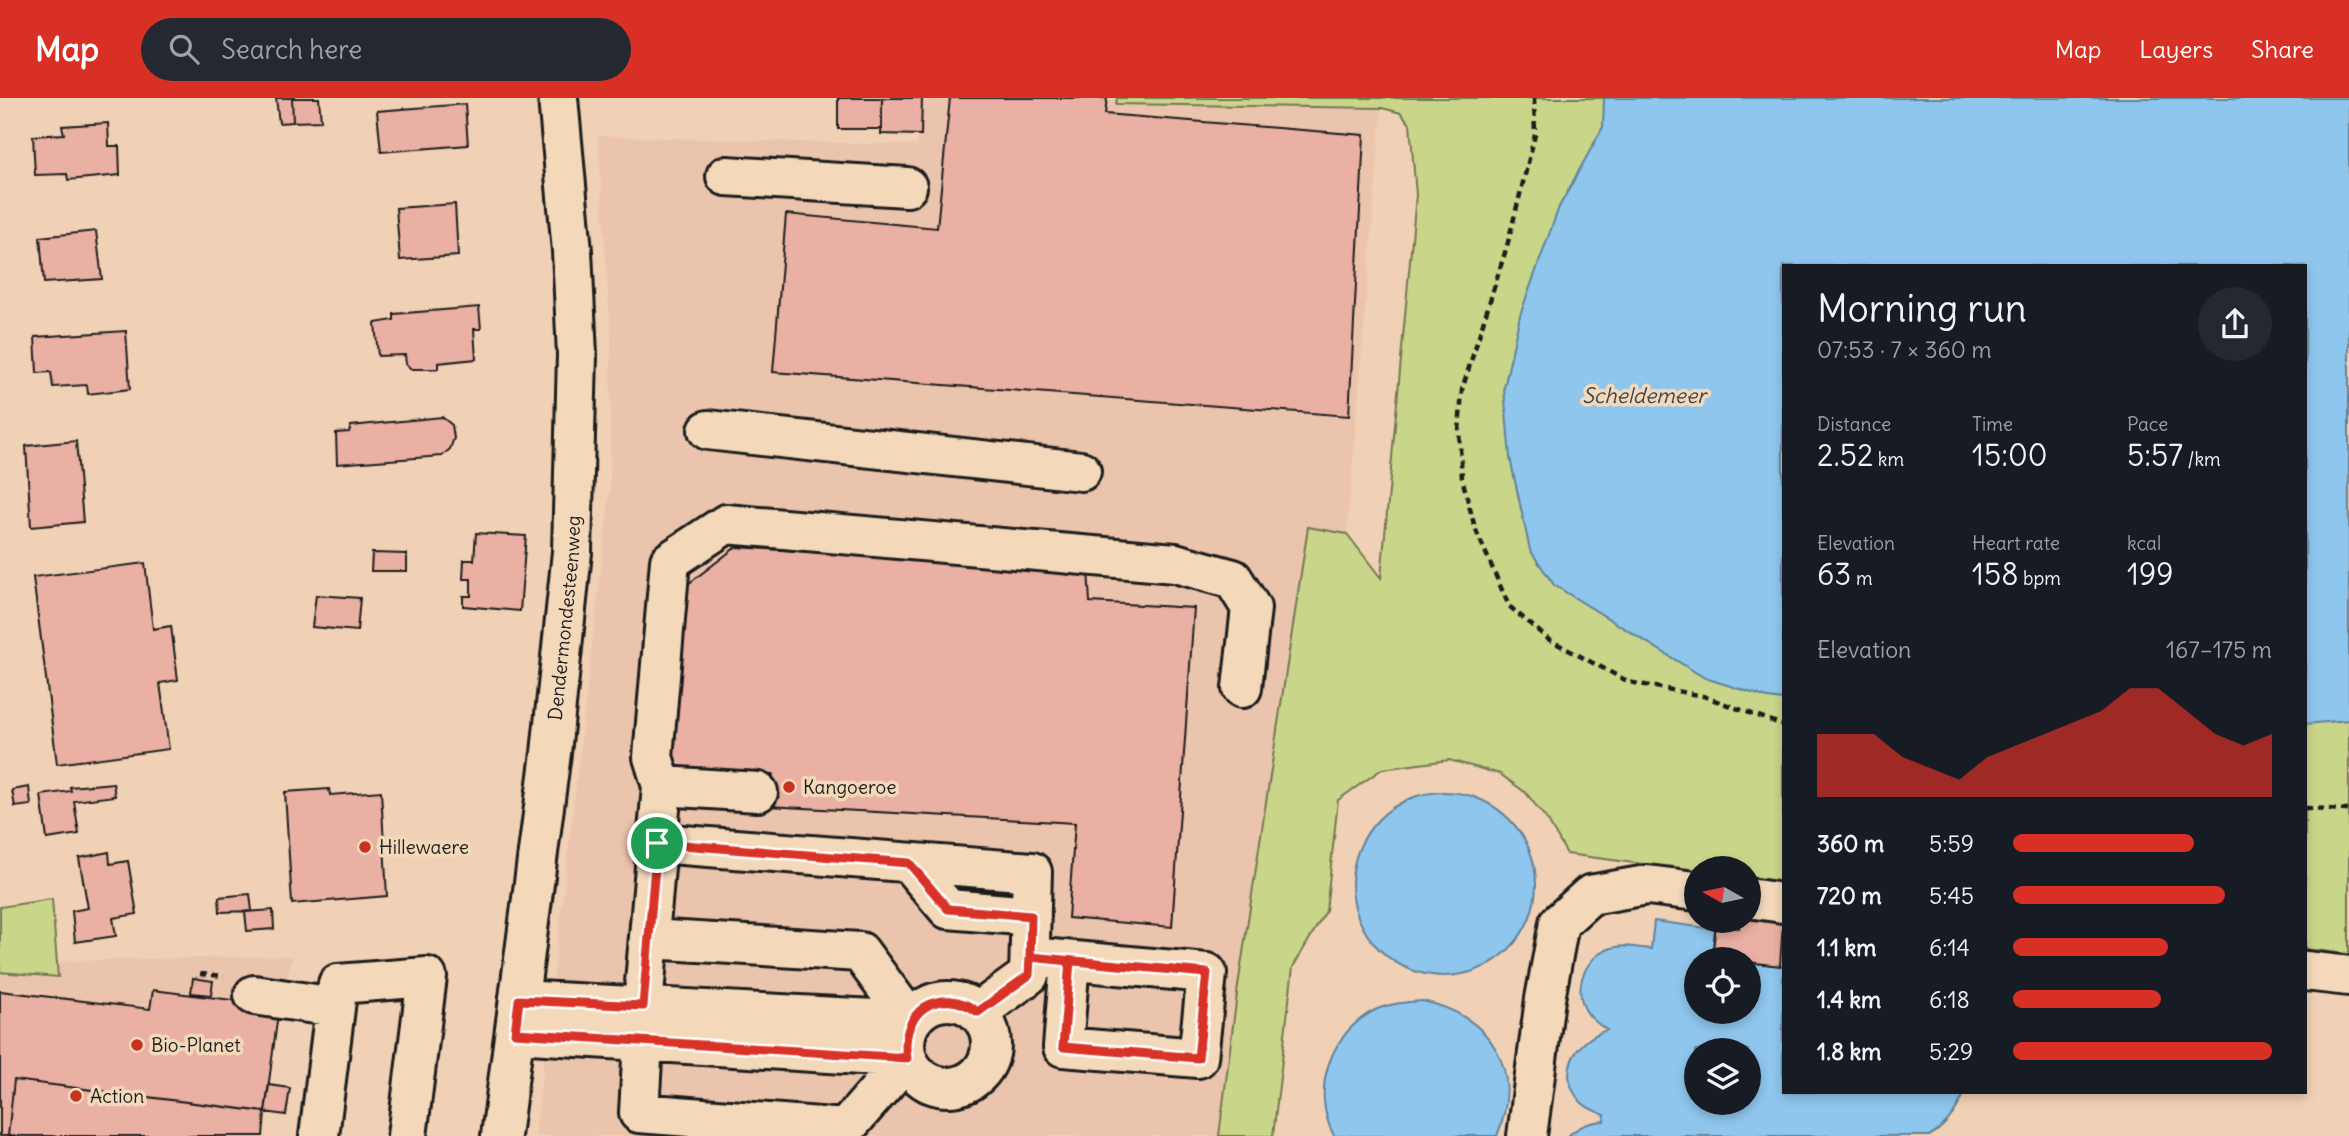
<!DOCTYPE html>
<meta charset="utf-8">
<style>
:root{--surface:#171b24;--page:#242831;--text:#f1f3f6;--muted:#9ea1a6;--accent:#d93025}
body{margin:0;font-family:Delius,sans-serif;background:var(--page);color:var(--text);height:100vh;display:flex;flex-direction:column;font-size:26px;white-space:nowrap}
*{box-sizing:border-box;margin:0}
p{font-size:23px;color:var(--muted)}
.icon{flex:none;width:38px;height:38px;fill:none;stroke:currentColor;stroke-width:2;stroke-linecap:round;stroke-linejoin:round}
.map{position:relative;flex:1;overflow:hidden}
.sheet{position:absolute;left:1782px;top:166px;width:525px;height:830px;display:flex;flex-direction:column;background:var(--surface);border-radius:0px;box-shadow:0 4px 10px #0003}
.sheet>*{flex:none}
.needle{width:46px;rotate:279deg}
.buttons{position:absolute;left:1684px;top:758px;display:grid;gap:14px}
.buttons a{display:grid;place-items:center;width:77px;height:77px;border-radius:50%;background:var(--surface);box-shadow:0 4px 10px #0003;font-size:35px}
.pin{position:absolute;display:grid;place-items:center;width:60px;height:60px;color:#fff;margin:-30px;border:4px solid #fff;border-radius:50%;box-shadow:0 2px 7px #0007}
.round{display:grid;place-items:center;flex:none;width:74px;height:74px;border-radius:37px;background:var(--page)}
.summary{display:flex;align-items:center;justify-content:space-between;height:119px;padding:0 35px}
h1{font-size:38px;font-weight:600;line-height:52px}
.stats{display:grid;grid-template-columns:repeat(3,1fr);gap:10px;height:119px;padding:7px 35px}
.stats div{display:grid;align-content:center}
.stats b{font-size:30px;font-weight:600}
.stats small{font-size:19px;font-weight:400}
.stats p{font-size:19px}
.chart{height:196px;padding:14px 35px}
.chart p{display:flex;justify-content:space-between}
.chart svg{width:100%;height:126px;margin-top:7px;fill:var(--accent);opacity:.7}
ul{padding:0 35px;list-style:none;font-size:23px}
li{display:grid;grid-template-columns:112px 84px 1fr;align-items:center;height:52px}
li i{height:18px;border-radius:9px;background:var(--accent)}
header{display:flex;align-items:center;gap:42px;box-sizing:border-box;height:98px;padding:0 35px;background:var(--accent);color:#fff}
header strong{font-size:33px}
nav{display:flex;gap:38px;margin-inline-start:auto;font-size:24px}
.search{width:490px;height:63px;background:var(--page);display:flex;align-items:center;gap:18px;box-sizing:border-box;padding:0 24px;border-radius:38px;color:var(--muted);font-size:26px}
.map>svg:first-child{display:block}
.built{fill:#ebc4ad}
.green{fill:#c9d589;stroke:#727852;stroke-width:2}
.water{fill:#8fc6ed;stroke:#618299;stroke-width:2;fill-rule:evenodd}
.building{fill:#e9b0a3;stroke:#1c1c1c;stroke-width:2}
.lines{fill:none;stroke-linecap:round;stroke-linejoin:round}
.minor-casing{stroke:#1c1c1c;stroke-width:44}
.major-casing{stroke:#1c1c1c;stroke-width:44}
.path{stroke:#1c1c1c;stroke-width:4.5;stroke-dasharray:7 5;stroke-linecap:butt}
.minor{stroke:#f3d9ba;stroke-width:38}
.major{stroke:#f3d9ba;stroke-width:38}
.route-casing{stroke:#fff;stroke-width:14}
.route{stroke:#d93025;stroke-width:9}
.poi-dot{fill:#c8321e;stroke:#f3d9ba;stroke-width:2.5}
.labels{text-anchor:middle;stroke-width:7;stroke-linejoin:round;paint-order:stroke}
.street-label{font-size:19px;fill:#1c1c1c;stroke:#f3d9ba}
.poi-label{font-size:19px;fill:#1c1c1c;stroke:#f3d9ba;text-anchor:start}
.water-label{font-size:21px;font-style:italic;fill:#394650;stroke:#f3d9ba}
</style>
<header>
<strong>Map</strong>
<div class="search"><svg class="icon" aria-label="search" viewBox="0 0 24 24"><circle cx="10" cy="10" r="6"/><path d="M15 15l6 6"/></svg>Search here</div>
<nav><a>Map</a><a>Layers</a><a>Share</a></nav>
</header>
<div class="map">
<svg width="2349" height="1038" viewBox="0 0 2349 1038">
<rect width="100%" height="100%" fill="#f1d1b5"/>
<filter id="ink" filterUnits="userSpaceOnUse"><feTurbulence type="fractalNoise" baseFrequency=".0143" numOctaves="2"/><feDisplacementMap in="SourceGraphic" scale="14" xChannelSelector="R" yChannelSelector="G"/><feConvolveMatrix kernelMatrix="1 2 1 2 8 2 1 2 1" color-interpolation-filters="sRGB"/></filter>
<g filter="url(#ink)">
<path class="built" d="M917 0H1117V6L1382 10 1347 436 1308 430 1238 888 1219 1038H535L610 392 611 241 598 38 917 47Z
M293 858 279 908 269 986 290 990 286 1017 265 1014 263 1038H0V874L57 879V863Z"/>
<path class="green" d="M1117 0H2349V856L2305 851V168H1783V784L1748 779V770H1696V773L1567 756 1548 723 1526 695 1500 676 1449 662 1382 671 1338 702 1326 813 1293 869 1273 1038H1219L1238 888 1308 429 1347 436 1381 480 1416 97 1410 26 1401 15 1382 10 1116 6Z
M52 801 58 879 0 874V809Z"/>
<path class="water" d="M1604 0H2349V622L2305 626V168H1783V602L1768 600 1705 580 1554 487 1530 452 1510 360 1504 290 1520 217 1559 109 1603 29Z
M1352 786a92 92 0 1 1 184 0a92 92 0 1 1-184 0Z
M1654 823 1715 831 1712 859 1724 861H1696V914H1748V864L1783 868V994H1965C1957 1012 1946 1029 1929 1038H1568C1579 1028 1589 1024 1604 1023L1605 1017C1597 1014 1588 1011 1581 1004 1555 976 1575 942 1607 932 1599 927 1591 921 1586 913 1572 889 1586 857 1612 850 1624 846 1638 850 1651 851ZM1696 952H1748V1004H1696Z
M1423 903C1492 918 1524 972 1497 1038H1334C1310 992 1330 935 1375 912 1391 905 1407 904 1423 903Z"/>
<path class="building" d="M276 0H292L293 24 279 25Z
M292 0H319L321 23 293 24Z
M838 0H882V31H838Z
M882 0H922L921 37 881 36Z
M950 0H1107L1105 16 1364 37 1349 318 773 274 786 116 937 130Z
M465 6 468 47 381 54 377 13Z
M108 25 109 48H119L120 77 68 82 67 76 35 77 33 38 64 36 62 28Z
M455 106 458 158 400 162 396 110Z
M96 133 102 181 44 185 40 139Z
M479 209 481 231H474L476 261 438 265V271H411L406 266 405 257 378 258 375 225 394 222V216Z
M126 233 130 291 88 296 87 287 53 289 51 274 37 275 35 239Z
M442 319 452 327 454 340 450 351 442 358 337 366 336 335 349 334 351 328Z
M76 343 83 424 31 429 26 348Z
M476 435 526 438 520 513 463 508V498H471V481H463L464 462H474Z
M736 449 1088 471 1090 504 1194 510 1172 829 1068 820 1075 725 768 708 773 676 668 669 679 493Z
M372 455 407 456V473H371Z
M145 465 153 531 171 528 178 582 160 585 169 651 57 666 33 479Z
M316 497 360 500 357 533 312 529Z
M113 685 115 698 74 703 79 736 47 741 41 697 71 693 70 689Z
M29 689 31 707 15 709 12 692Z
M329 691 330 697 381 693 387 798 292 806 285 694Z
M109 754 110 766 128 763 137 816 113 820 116 838 75 844 72 813 88 810 79 760Z
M250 796 252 813 220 814 219 799Z
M273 812 274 831 247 833 245 814Z
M1748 820 1783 825 1780 868 1748 864V861L1712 859 1716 827 1739 830 1740 822H1748Z
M193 880 213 883 211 897 191 895Z
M153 892 279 908 265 1014 14 982 8 1038H0V893L150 911Z
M14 982 265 1014 263 1038H8Z
M269 987 290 990 286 1017 265 1014Z"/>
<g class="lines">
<defs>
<path id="minor" d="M726 78 907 89
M708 332 1081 373
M662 688 653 659 670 463 726 426 1175 465 1233 481 1251 510 1242 590
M657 745 1032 774 1029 877 978 914
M909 765 948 811 1031 818
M1748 800 1783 805
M649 841 860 854 911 923
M1030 859 1207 875 1198 960 1063 949 1070 863
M2305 873 2349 878
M254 897 335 909
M519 902 911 923
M905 946a43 43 0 1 1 86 0a43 43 0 1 1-86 0Z
M643 908 662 688 758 694
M515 935 907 960
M643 943 639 1015 845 1031 907 960
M319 1038 338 886 427 879 407 1038
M1527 1038 1545 901 1559 825 1590 797 1647 787 1696 793"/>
<g id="major">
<path id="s1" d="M501 1038 551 655 572 454 577 257 572 153 558 0"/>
</g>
</defs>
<use href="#minor" class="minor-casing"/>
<use href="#major" class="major-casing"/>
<path class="path" d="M1534 0 1535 37 1507 148 1462 292 1459 333 1462 380 1475 430 1509 508 1548 541 1629 584 1703 598 1783 627
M2305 710 2349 712
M200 876 224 878"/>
<use href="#minor" class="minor"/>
<use href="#major" class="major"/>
</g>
</g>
<g class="lines" filter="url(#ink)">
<defs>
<path id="route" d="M657 745 643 908 519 902 515 935 907 960C899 913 940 886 978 914L1029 877 1030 859 1207 875 1198 960 1063 949 1070 863 1030 859 1031 818 948 811 909 765 657 745"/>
</defs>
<use href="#route" class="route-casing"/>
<use href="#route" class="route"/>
</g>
<g class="poi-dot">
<circle cx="789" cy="689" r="7"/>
<circle cx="365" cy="749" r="7"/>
<circle cx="137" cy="947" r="7"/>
<circle cx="76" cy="998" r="7"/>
</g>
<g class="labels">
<g class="street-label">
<text dy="7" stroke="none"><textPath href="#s1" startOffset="522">Dendermondesteenweg</textPath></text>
</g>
<g class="poi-label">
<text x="803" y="696">Kangoeroe</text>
<text x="379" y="756">Hillewaere</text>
<text x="151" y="954">Bio-Planet</text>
<text x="90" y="1005">Action</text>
</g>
<g class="water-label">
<text x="1644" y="305">Scheldemeer</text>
</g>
</g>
</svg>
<div class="buttons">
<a><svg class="needle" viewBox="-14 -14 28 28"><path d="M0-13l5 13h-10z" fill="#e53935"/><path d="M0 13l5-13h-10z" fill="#9ea1a6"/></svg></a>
<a><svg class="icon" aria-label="locate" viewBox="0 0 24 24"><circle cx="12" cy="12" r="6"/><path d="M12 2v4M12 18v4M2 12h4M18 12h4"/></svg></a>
<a><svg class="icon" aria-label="layers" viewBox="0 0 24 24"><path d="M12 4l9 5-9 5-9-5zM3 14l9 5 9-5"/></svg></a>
</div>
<div class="pin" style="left:657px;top:745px;background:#1e9e55"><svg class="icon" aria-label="arrive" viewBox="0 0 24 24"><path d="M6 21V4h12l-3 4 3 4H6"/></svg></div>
<section class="sheet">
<div class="summary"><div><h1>Morning run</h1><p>07:53 · 7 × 360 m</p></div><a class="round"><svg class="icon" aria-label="share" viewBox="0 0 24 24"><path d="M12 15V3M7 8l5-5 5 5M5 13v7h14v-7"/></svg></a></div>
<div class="stats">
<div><p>Distance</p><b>2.52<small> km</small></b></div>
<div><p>Time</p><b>15:00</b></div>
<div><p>Pace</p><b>5:57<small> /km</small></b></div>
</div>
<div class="stats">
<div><p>Elevation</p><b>63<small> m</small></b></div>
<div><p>Heart rate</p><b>158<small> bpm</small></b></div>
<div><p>kcal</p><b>199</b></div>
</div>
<div class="chart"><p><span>Elevation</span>167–175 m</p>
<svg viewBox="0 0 160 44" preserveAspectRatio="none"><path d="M0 44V22L10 22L20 22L30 30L40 34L50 38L60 30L70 26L80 22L90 18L100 14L110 6L120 6L130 14L140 22L150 26L160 22V44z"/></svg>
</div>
<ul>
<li><b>360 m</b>5:59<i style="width:70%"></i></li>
<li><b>720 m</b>5:45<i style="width:82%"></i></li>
<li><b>1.1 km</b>6:14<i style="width:60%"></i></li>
<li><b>1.4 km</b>6:18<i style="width:57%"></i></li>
<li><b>1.8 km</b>5:29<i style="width:100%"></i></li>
</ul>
</section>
</div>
